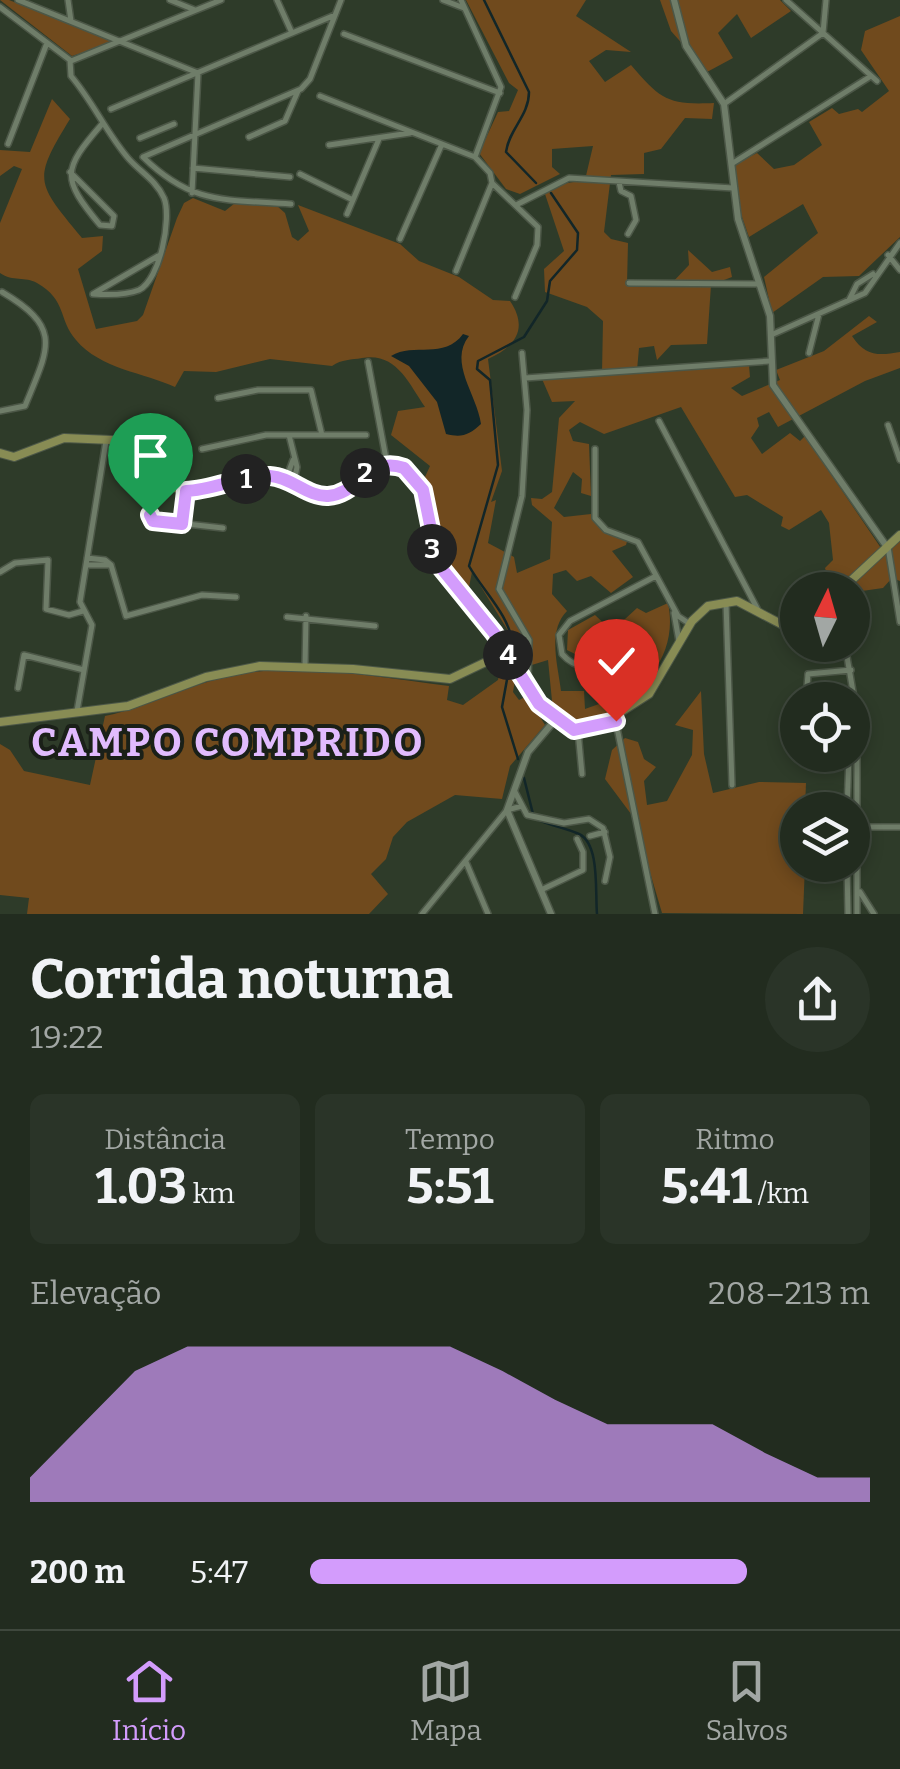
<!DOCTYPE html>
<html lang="pt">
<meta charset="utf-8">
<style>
:root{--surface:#222c1f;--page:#2a3428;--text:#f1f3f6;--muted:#a2a7a4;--line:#3f483d;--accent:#d39cfc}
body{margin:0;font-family:Bitter,serif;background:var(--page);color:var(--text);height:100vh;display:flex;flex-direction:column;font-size:38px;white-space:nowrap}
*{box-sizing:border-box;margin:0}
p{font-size:32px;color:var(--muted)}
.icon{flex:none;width:55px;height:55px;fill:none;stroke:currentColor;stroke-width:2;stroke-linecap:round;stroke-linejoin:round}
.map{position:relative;height:914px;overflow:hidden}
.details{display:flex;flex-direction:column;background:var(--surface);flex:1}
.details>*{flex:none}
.needle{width:65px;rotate:5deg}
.tools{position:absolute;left:780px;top:572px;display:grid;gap:20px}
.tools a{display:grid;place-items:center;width:90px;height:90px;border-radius:50%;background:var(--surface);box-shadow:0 5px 15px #0003,0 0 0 2px var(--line);font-size:50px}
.pin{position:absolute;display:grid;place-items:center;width:85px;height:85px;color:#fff;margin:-102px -42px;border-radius:50% 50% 50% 0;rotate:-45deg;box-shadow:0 0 10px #0007}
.pin .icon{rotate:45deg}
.km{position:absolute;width:50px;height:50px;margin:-25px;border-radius:50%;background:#222;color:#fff;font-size:28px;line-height:50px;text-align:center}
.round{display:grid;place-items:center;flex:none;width:105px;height:105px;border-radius:52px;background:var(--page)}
.headline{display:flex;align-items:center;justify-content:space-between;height:170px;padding:0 30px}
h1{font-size:55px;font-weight:700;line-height:75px}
.metrics{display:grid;grid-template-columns:repeat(3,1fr);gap:15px;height:170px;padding:10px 30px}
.metrics div{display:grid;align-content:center;border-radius:15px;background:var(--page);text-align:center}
.metrics b{font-size:50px;font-weight:700}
.metrics small{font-size:28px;font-weight:400}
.metrics p{font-size:28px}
.chart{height:280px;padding:20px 30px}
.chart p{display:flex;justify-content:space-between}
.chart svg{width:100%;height:180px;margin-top:10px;fill:var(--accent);opacity:.7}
ul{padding:0 30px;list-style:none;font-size:32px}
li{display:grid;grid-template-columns:160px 120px 1fr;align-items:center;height:75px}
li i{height:25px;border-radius:12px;background:var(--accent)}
.tabs{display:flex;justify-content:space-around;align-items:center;height:140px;border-top:2px solid var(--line);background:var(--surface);font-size:28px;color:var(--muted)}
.tabs a{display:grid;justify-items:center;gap:5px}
.tabs .active{color:var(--accent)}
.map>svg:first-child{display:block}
.green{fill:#704a1d}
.water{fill:#122628}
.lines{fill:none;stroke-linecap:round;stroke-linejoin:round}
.stream{stroke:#122628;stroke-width:2.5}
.minor-casing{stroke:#4c5747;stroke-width:8}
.tertiary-casing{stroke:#4c5747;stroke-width:9}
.secondary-casing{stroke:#4c5747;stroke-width:10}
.minor{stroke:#6f7d69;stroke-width:5}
.tertiary{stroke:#6f7d69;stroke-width:6}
.secondary{stroke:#888c54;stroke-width:8}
.route-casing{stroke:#fff;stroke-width:20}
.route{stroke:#d39cfc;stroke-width:12}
.labels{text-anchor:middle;stroke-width:8;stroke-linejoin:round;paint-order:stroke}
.district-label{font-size:40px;font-weight:bold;letter-spacing:2.5px;fill:#e1bbfe;stroke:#1a2018}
</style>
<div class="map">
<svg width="900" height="914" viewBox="0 0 900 914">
<rect width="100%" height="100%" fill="#2e3b29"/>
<path class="green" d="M0 0H9L116 42 72 56Z
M466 0H586L576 16 631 52 606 50 589 61 605 82 631 65C661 100 668 105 714 103L712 119 685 118 661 149 644 153V174L611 175 604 232 611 239 628 243 627 284 670 285 689 265 688 250 712 272 730 267 732 277 711 285 707 344 671 345 657 360 654 346 639 348 637 370 749 365 750 377 731 388 742 396 780 380 776 370 824 351 869 316 877 322 852 336C865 356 878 356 900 352V368L865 381 778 427 769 412 757 418 759 426 751 438 762 454 790 433 800 441 805 436 885 554 900 540V581L892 578 883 588 862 591 853 598 852 590H832L825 568 833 560 829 523 821 510 789 530 781 526 783 517 747 495 735 497 681 407 604 434 580 422 569 430 573 441 589 444 591 496 581 493 582 479 573 472 554 508 564 517 591 514 605 533 628 538 626 545 612 551 633 577 611 593 591 576 577 581 566 570 553 574 552 594 567 611C547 631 558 665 561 691H584L585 709 599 704 594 688 618 663 633 683 639 681 645 650 636 639 581 657 567 650 568 630 595 615 612 631 637 608 646 613 668 603C678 651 649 686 610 711 599 718 588 725 574 722 567 720 559 714 553 711L548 660 522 668 513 639 472 572 468 592 440 555 432 496 425 477 430 466 391 435 398 411 425 407C408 382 396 352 362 358 351 360 342 359 332 366L270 359 216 372 184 371 175 387C145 373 100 369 76 340 58 319 67 300 37 283 25 276 13 282 0 273V223L22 169 14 166 0 176V150L30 152 52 99 70 119C32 181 36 182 82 238L103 236 102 251 78 269 96 329 137 321 143 315 177 218 184 203 193 198 225 211 235 203 277 206 285 213 292 237 298 241 309 231 298 205 400 244 419 261 459 277 493 300 510 301C529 329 515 347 488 359L502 471 491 502 496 500 488 543 514 557 517 573 550 559 552 522 532 505 531 498 542 499 552 492 559 418 575 401 552 402 542 379 602 373 603 321 587 307 545 292 544 269 564 251 545 194 551 186 585 180 593 146 552 149V167L560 174 520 194 506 189 479 153 498 112 509 111 518 90 509 83Z
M660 0H780L791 11 751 38 737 14 718 33 733 58 707 72 671 31Z
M900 16V237L859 276 823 277 772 313 764 277 818 233 803 204 749 237 736 200 735 164 757 153 774 169 794 165 822 145 809 122 832 108 839 114 858 109 862 112 889 91 861 50 865 31Z
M501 662 515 680 513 692 519 700 527 696 545 725 510 766 502 799 455 795 407 822 393 837 386 859 371 874 388 894 369 914H27L29 898 0 895V744L10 750 24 771 90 785 105 716C154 706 196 680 246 673 314 664 382 678 449 686L447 700 463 705 498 680Z
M701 691 704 754 713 793 759 782 806 783 805 810H798V865H805L803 914 662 913 634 818 605 779 612 750 625 738 638 742 644 759 656 767 644 781 647 805 667 801 692 755 693 730 675 725Z"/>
<path class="water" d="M463 334 469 336C448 363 477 394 481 424 469 435 462 438 446 434L437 402 409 366 391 356C414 342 444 360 463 334Z"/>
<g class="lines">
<path class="stream" d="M484 0 529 92C529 116 509 129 506 152L536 183
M512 643C510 616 483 591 469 566L498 465 490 380 477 369 478 361 524 337 547 301 550 281 577 250 578 233 551 193
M508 674 502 707 518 759
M524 778 534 818C549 826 564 827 579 834 600 844 595 891 597 914"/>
<defs>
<path id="minor" d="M18 0 198 73 192 193
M68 0 71 21
M170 0 195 10
M277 0 292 33
M443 0 464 8
M461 0 501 87 475 157 490 173 492 183 538 227 537 245 515 297
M786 0 877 81
M0 7 70 60
M344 34 500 93
M70 60 71 76C93 102 106 132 128 158 140 172 156 180 164 198 172 218 160 280 139 290 126 295 106 295 93 294L158 256
M71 61 221 0
M320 96 475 157
M724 104 823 33 826 0
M111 109 335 15
M249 137 285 121 298 91
M140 138 174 124
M8 144 47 43
M329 145 410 133
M733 163 871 76
M193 168 290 177
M70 172 114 216 112 226 100 225C61 178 62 170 102 124
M300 174 353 200
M619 182 621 191 631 196 636 220 628 234
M291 204C226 199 193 206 143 157L301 89 310 79 341 0
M518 204 569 178 733 188
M347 214 379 139
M400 239 442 144
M888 255 900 270
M456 271 492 183
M629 283 759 284
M849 300 857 284 873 274
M771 335 865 293 900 243
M522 353 527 410 522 496 499 589 529 640 528 685
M809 353 819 314
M368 362 387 464
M525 378 770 361
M218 398 258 390H311L322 435
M0 411 25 406C49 347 63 328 2 292
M659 421 759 612
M888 425 900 460
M289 435 297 467 294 482
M202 449 266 435H366
M595 449V518L606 530 638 542 678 616 690 624
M286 479 293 460
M153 490 151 520 223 528
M182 524 186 491
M888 547 900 622
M87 558 105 560 111 565
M86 565H111
M111 565 126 616 202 595 236 597
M0 572 15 563 48 560 46 609 69 615 83 611
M726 603 732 785
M674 613 679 641
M287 617 375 626
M845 645 857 715V914
M620 654C598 664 580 675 562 654L559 635 570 621 656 576
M305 666 306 616
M18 688 24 655 84 670
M806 700 808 674 851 670
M77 711 92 625 80 602 106 441
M615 718 655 914
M578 731 582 774
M515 792 527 815 564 823 589 819 603 828 610 857 605 881
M847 810 849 755
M858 827H900
M590 836 605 832
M466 862 488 914
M847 865 848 914
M541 890 583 870V852L577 839
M860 892 874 914
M422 914 507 810 522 806"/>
<path id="tertiary" d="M674 0 686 46 724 104 738 219 770 316 773 385 887 547
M551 914 507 810 528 752 555 720"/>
<path id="secondary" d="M0 453 14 457 64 438 112 440 131 447 167 484 183 491 267 476 329 496 378 466 404 468 423 490 438 564 494 633 539 704 574 731 601 725 649 694 692 621 708 606 737 601 781 624 798 622
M841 590 900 535
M0 722 128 706 206 677 260 666 353 669 450 679 507 652"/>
</defs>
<use href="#minor" class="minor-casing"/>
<use href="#tertiary" class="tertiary-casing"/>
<use href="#secondary" class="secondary-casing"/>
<use href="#minor" class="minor"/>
<use href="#tertiary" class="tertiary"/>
<use href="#secondary" class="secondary"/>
</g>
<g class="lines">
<defs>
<path id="route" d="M150 515 153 521 182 524 186 491C214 490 242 475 270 476 291 477 308 497 328 496 359 494 368 455 404 468L423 490 438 564 494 633 539 704 574 730 616 721"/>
</defs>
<use href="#route" class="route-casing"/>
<use href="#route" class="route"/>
</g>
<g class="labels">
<g class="district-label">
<text x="228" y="756">CAMPO COMPRIDO</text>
</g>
</g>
</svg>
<div class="tools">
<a><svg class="needle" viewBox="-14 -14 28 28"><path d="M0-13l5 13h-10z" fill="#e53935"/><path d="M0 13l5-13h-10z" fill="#a2a7a4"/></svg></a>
<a><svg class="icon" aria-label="locate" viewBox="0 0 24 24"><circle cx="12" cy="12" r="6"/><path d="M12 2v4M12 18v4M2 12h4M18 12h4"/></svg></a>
<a><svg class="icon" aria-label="layers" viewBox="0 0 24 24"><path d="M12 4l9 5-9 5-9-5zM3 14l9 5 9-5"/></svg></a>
</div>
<div class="pin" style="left:150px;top:515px;background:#1e9e55"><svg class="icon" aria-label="arrive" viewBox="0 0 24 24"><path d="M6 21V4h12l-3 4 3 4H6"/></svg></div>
<div class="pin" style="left:616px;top:721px;background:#d93025"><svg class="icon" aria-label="check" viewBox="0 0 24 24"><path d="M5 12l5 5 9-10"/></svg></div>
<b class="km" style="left:246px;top:479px">1</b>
<b class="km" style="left:365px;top:473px">2</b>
<b class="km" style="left:432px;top:549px">3</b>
<b class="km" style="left:508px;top:655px">4</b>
</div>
<section class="details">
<div class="headline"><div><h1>Corrida noturna</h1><p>19:22</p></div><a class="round"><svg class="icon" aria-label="share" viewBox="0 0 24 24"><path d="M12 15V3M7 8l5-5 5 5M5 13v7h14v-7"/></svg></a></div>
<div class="metrics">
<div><p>Distância</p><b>1.03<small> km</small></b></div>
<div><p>Tempo</p><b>5:51</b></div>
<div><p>Ritmo</p><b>5:41<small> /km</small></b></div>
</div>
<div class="chart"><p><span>Elevação</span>208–213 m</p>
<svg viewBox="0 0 160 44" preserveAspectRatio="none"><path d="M0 44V38L10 25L20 12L30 6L40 6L50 6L60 6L70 6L80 6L90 12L100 19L110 25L120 25L130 25L140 32L150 38L160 38V44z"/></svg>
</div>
<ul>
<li><b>200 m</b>5:47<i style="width:78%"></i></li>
</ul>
</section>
<nav class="tabs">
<a class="active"><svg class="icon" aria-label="home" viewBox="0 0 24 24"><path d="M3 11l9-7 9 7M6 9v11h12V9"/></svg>Início</a>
<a><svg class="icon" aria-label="map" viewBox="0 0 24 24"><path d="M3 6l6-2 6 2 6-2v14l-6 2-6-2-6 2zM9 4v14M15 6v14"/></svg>Mapa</a>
<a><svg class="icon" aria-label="saved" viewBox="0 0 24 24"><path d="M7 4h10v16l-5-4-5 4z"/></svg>Salvos</a>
</nav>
